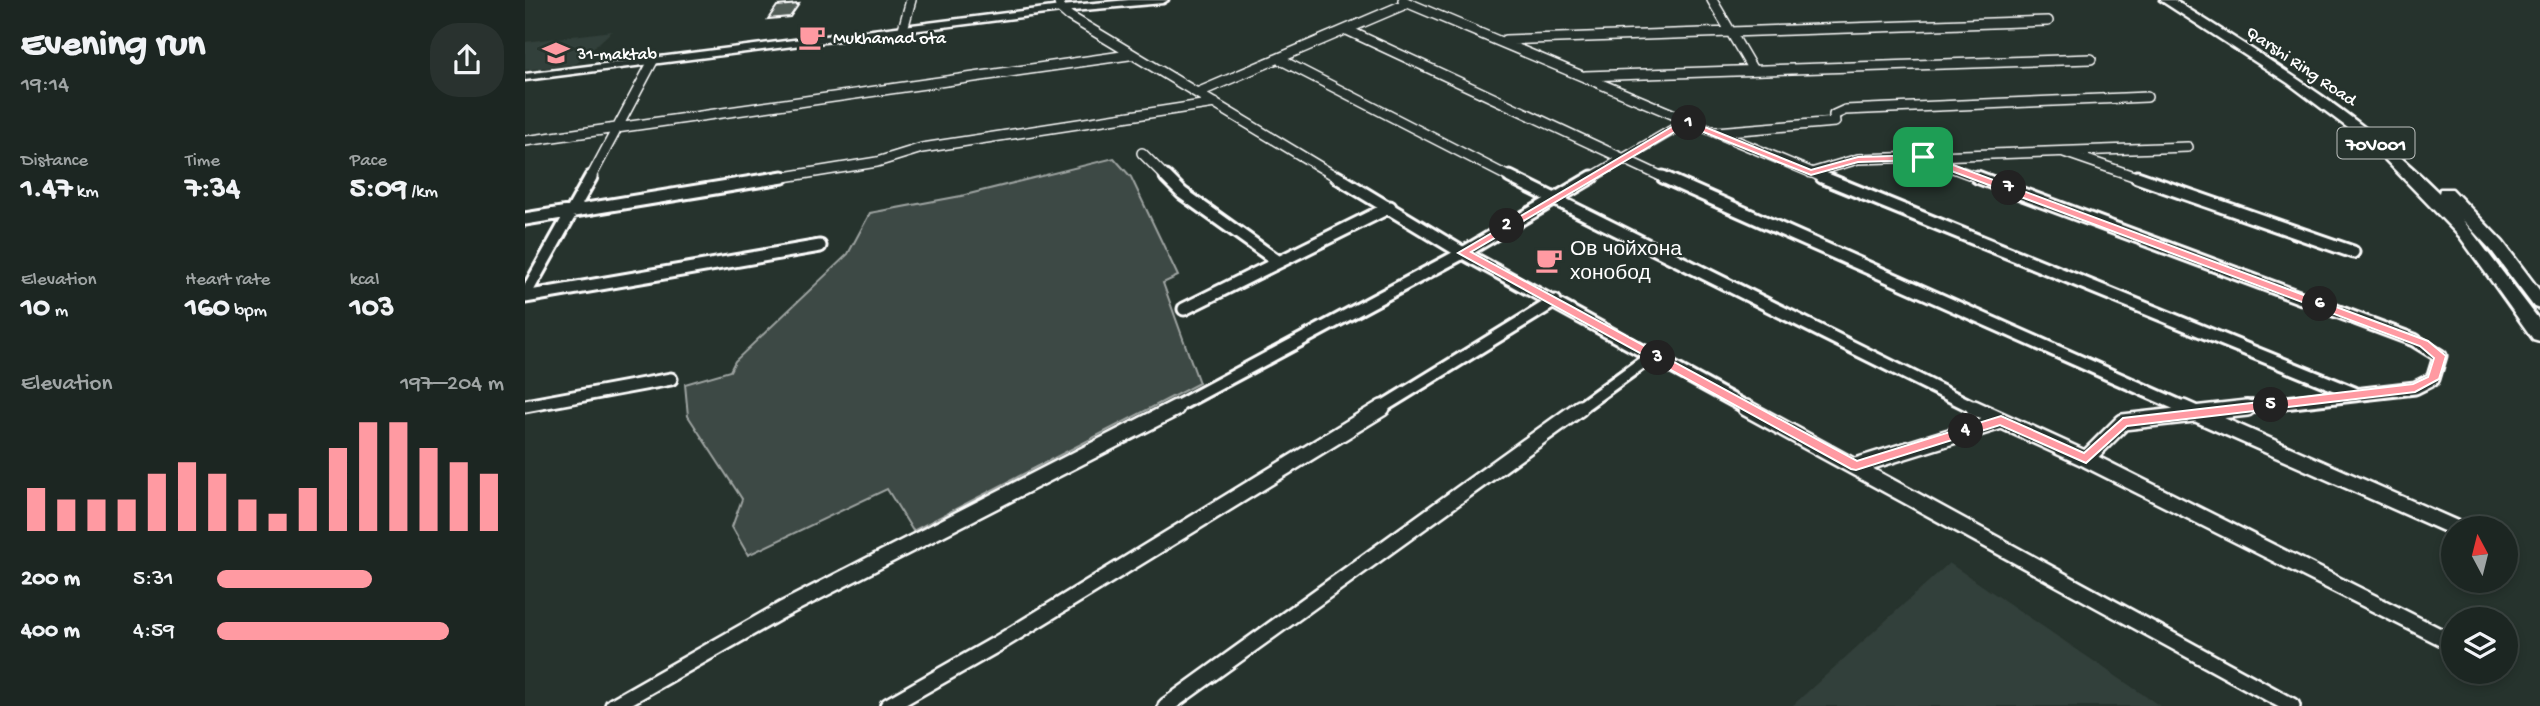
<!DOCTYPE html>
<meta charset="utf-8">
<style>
:root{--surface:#1c2622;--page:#29322f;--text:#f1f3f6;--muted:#a0a5a5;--line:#3a4340;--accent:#ff9aa2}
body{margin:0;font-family:"Gochi Hand",sans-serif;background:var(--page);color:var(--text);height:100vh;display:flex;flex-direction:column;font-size:26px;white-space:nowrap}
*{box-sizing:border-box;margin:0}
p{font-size:23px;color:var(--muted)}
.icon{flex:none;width:38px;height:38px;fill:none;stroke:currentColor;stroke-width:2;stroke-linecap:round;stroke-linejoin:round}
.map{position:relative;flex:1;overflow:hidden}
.panel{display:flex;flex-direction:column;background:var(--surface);width:525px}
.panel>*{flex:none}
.needle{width:46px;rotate:353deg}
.tools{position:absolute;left:1916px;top:516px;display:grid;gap:14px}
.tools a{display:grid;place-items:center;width:77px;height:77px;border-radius:50%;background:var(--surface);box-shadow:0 4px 10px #0003,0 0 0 2px var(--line);font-size:35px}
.pin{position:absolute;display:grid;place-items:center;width:60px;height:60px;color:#fff;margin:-30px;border-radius:14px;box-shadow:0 4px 10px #0006}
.km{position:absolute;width:35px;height:35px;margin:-18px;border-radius:50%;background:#222;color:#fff;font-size:19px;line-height:35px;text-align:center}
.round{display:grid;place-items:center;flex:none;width:74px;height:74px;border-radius:28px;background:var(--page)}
.headline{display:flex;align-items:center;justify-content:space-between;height:119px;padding:0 21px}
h1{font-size:38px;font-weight:700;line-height:52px}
.metrics{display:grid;grid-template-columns:repeat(3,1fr);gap:10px;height:119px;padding:7px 21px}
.metrics div{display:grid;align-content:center}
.metrics b{font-size:30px;font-weight:700}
.metrics small{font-size:19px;font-weight:400}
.metrics p{font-size:19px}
.chart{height:196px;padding:14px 21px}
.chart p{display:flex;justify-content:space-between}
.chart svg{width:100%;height:126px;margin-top:7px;stroke:var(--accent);stroke-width:6}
ul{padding:0 21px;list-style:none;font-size:23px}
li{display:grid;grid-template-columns:112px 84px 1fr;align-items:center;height:52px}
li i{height:18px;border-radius:9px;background:var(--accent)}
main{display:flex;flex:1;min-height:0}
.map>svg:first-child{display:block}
.built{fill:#333f3a}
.green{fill:#3e4944;stroke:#9ea4a2;stroke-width:2}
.building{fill:#515c57;stroke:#fff;stroke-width:2}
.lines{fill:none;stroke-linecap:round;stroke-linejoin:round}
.minor-far2-casing{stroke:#fff;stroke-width:12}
.minor-far1-casing{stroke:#fff;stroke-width:17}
.minor-casing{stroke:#fff;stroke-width:20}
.secondary-casing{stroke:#fff;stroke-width:5}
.trunk-casing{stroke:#fff;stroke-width:5}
.minor-far2{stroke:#26332d;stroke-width:9}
.minor-far1{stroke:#26332d;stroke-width:11}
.minor{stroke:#26332d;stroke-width:15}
.secondary{fill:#26332d;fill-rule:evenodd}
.trunk{fill:#26332d;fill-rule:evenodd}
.route{fill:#ff9aa2;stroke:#fff;stroke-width:2;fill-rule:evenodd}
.labels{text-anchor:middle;stroke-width:5;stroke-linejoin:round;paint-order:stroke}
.far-poi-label{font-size:18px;fill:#fff;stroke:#26332d;text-anchor:start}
.far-street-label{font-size:18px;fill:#fff;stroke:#26332d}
.shield{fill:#26332d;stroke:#bec2c0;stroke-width:2}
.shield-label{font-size:19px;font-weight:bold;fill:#fff}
.poi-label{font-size:21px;fill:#fff;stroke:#26332d;text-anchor:start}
</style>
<main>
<section class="panel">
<div class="headline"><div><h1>Evening run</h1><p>19:14</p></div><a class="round"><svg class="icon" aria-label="share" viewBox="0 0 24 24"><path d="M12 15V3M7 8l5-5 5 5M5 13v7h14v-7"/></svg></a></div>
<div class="metrics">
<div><p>Distance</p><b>1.47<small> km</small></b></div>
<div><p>Time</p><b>7:34</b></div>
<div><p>Pace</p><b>5:09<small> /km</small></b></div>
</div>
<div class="metrics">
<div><p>Elevation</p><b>10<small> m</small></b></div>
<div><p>Heart rate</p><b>160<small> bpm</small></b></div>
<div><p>kcal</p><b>103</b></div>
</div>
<div class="chart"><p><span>Elevation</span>197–204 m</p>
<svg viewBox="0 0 160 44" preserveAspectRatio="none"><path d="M5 44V29M15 44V33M25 44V33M35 44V33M45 44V24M55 44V20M65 44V24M75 44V33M85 44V38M95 44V29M105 44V15M115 44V6M125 44V6M135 44V15M145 44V20M155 44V24"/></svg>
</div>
<ul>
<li><b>200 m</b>5:31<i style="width:54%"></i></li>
<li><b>400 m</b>4:59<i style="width:81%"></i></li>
</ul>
</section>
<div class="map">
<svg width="2015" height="706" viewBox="0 0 2015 706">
<rect width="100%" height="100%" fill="#26332d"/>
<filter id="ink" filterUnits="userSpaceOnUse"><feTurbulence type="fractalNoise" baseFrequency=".0143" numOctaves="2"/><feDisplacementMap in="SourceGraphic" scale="14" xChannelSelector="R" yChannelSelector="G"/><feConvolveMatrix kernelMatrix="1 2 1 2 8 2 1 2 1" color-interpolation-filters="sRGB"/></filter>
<g filter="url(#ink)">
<path class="built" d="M87 31 51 64 0 70V42Z
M1424 563 1635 706H1267Z"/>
<path class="green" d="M589 158 606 177 653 276 638 283 674 383 388 531 362 489 223 555 207 527 217 499 163 416 160 384 205 371 210 361 323 254 345 213 436 196Z"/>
<path class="building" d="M274 4 265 17 243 19 252 6Z"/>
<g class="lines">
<defs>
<path id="minor-far2" d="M533 0 536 9 544 16 815 179
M1187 0 1228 70
M883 3 1302 179
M378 29 386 0
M822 30 1142 179
M980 40 1523 21
M754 59 988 179
M1060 76 1566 59
M672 93 883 3 878 0
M1191 132 1310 122 1309 115 1320 110 1622 97
M0 141 604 55
M1539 152 1617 179
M617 153 643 179
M1409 156 1663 147
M1286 173 1333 159 1398 157 1457 179
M65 179 128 61
M247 179 352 162 397 148 690 103
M1064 179 1161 122"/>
<path id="minor-far1" d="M641 177 657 193 754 262
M812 177 938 253 1224 409
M985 177 1452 409
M1138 177 1662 409
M1297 177 1829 393
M1452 177 1889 340 1915 356 1908 379 1890 388 1707 409
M1612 177 1828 252
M0 219 258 177
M0 295 66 177
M0 297 295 246
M659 309 865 207
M0 406 146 379
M647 409 938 253 1067 177
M854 409 1030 301
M1053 409 1128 355"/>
<path id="minor" d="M1221 408 1767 706
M1449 408 1561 459 1928 643
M1658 408 1930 528
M1561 459 1598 422 1722 408
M1331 466 1476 421
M88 706 257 610 651 408
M363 706 472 644 857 408
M641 706 1055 408"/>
<path id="secondary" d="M604 0H643L638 3 536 12 0 80V74L536 6Z"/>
<path id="trunk" d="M1635 0H1649C1743 59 1835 114 1914 193L1915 189H1927L1978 242 2015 291V309L2009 307 1966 250 1937 219 2015 321V341L2008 339 1935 237 1847 146 1763 83Z"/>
</defs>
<use href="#minor-far2" class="minor-far2-casing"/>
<use href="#minor-far1" class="minor-far1-casing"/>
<use href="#minor" class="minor-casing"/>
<use href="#secondary" class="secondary-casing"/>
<use href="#trunk" class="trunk-casing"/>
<use href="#minor-far2" class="minor-far2"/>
<use href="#minor-far1" class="minor-far1"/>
<use href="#minor" class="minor"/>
<use href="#secondary" class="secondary"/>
<use href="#trunk" class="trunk"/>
</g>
</g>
<path class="route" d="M1160 119 1286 170 1333 157 1401 155 1903 341 1921 356 1914 379 1890 392 1602 426 1561 463 1475 425 1331 470 1326 469 933 253ZM1161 125 1286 175 1333 162 1397 160 1895 346 1909 358 1903 377 1888 384 1598 418 1559 453 1476 416 1332 461 946 252Z"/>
<defs>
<symbol id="cafe-bare" viewBox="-9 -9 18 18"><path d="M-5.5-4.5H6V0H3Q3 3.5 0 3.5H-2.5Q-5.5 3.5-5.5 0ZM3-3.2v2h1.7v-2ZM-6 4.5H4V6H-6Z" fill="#ff9aa2" stroke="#26332d" stroke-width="2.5" paint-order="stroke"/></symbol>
<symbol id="school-bare" viewBox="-9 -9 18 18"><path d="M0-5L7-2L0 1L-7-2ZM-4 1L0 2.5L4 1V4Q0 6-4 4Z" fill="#ff9aa2" stroke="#26332d" stroke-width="2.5" paint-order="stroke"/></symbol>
</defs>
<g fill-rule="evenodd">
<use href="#cafe-bare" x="268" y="18" width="38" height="38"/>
<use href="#school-bare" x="12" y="34" width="38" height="38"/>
<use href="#cafe-bare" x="1005" y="241" width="38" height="38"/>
</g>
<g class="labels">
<g class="far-poi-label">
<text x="308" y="43">Mukhamad ota</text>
<text x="52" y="59">31-maktab</text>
</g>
<g class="far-street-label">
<text transform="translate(1777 65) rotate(34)" y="6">Qarshi Ring Road</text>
</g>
<rect class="shield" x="1812.5" y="127.5" width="77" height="31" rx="5"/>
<g class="shield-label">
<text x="1851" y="150">70V001</text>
</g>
<g class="poi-label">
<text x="1045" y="255">Ов чойхона<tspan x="1045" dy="24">хонобод</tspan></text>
</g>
</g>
</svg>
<div class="tools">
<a><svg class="needle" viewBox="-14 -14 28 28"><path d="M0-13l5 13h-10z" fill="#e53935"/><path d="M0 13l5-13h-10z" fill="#a0a5a5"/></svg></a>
<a><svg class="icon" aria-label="layers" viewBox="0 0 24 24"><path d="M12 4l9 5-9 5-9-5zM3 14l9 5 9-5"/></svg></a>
</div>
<div class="pin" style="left:1398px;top:157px;background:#1e9e55"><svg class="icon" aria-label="arrive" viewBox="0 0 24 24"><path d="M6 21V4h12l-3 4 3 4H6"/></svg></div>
<b class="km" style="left:1164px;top:123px">1</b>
<b class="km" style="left:982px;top:226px">2</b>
<b class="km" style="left:1133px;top:358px">3</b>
<b class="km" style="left:1441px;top:431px">4</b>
<b class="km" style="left:1746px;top:405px">5</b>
<b class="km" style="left:1795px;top:304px">6</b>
<b class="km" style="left:1484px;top:188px">7</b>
</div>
</main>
